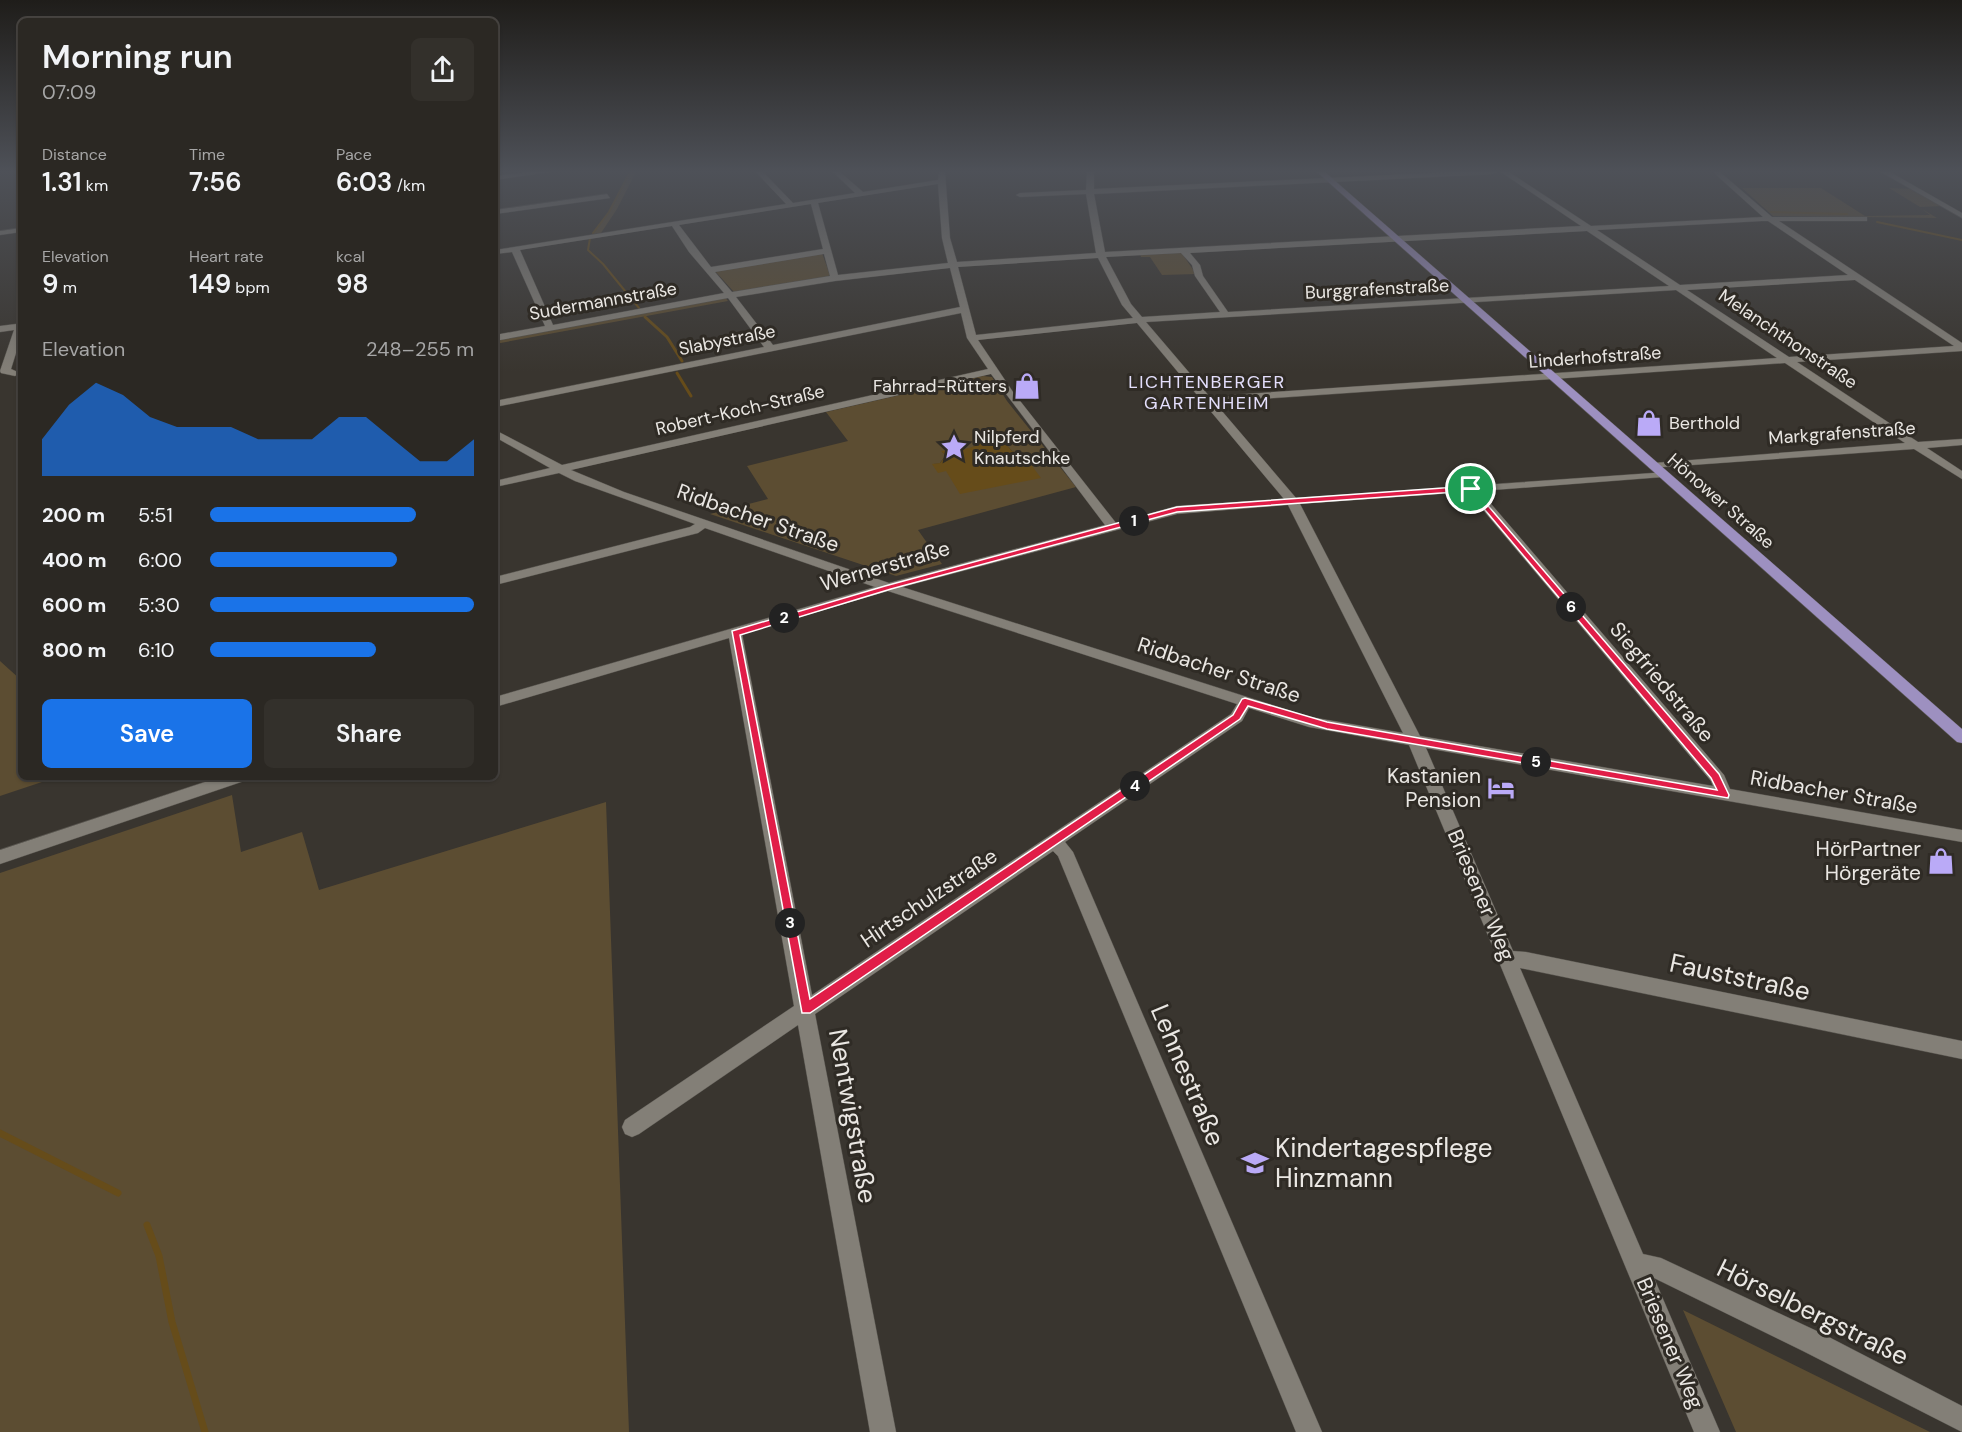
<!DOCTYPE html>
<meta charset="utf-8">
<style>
:root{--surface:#2b2823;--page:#33302b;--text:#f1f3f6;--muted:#a6a6a6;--line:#474441;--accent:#1a73e8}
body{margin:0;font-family:"DM Sans",sans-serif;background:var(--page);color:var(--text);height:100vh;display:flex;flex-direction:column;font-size:22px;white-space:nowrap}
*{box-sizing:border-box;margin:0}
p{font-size:20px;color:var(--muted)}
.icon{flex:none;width:33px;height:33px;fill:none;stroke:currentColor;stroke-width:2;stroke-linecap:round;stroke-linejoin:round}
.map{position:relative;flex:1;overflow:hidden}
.details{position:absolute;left:18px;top:18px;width:480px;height:762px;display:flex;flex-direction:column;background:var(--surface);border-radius:9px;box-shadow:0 2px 4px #0004,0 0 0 2px var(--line)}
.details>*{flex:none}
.pin{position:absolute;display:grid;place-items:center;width:51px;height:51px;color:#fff;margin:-26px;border:3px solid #fff;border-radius:50%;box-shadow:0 2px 6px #0007}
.km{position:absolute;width:30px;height:30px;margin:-15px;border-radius:50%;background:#222;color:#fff;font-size:16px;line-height:30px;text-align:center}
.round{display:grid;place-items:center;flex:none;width:63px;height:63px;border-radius:9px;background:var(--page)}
.overview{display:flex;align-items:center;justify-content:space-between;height:102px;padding:0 24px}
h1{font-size:33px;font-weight:600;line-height:45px}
.metrics{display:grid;grid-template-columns:repeat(3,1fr);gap:9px;height:102px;padding:6px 24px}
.metrics div{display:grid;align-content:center}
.metrics b{font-size:26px;font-weight:600}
.metrics small{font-size:16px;font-weight:400}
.metrics p{font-size:16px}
.chart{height:168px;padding:12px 24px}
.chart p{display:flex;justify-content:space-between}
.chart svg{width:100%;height:108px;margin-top:6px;fill:var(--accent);opacity:.7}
.cta{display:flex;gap:12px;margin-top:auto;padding:12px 24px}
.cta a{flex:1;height:69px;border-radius:9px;background:var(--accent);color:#fff;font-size:24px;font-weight:600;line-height:69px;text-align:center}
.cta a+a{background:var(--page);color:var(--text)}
ul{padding:0 24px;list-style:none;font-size:20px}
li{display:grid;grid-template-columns:96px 72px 1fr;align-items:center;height:45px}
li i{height:15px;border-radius:8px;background:var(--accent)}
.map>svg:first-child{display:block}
.green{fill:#5c4d32;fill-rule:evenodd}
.water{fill:#664c1a}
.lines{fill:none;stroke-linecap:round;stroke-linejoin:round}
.stream-far2{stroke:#664c1a;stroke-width:2}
.stream-far1{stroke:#664c1a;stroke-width:3}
.stream{stroke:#664c1a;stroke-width:7}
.minor-casing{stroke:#55524c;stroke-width:1}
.major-casing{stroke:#55524c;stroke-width:1}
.minor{fill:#837f77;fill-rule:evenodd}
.major{fill:#9d90c0;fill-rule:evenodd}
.route{fill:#e11d48;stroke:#fff;stroke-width:1.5;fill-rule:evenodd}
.labels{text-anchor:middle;stroke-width:6;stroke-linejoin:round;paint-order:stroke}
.far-street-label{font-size:18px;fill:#eae7e3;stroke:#2f2b25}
.far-neighbourhood-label{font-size:18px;letter-spacing:1.5px;fill:#e4dffc;stroke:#2f2b25}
.far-poi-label{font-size:18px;fill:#eae7e3;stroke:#2f2b25;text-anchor:start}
.street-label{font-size:21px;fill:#eae7e3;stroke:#2f2b25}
.poi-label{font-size:21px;fill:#eae7e3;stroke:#2f2b25;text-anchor:end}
.near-street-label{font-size:26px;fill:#eae7e3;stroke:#2f2b25}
.near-poi-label{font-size:26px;fill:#eae7e3;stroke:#2f2b25;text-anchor:start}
</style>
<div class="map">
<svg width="1962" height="1432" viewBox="0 0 1962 1432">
<rect width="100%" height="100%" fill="#39352f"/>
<path class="green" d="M629 172H636L617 209 601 233 593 234 612 207Z
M1742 188H1821L1865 216 1930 215 1922 209 1937 218 1773 216Z
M1889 188 1913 189 1943 206 1920 207Z
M1181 252 1196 274 1162 275 1150 257H1141L1140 254Z
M822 253 830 275 825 278 734 292 715 271Z
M725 297 728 301 495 344V340Z
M983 376 992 377 1007 401 1076 487 918 530 942 564 896 576 710 514 768 499 747 466 848 441 826 412ZM1004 442 1012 451 1026 458 933 464 940 463 946 455 942 452 953 449 964 451 975 446Z
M0 661 21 680V777H57L0 796Z
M232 795 241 852 302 832 319 890 606 802 629 1432H0V873Z
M1683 1310 1930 1432H1736Z"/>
<path class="water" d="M976 439 1004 442 1012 451 1026 458 1041 478 960 494 946 471 938 473 932 464 940 463 946 456 941 451C954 449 963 451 975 446Z"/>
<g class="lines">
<path class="stream-far2" d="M1771 212 1847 214
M1877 222 1962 240
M593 233 609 212 630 172
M590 238 588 250 603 264 639 308"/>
<path class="stream-far1" d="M645 317 667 337 682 361
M677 373 691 396"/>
<path class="stream" d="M0 1133 118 1193
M147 1225 159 1256 172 1322 205 1432"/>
<defs>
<path id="minor" d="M529 172H549L495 180V176Z
M756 172H763L793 203 855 193 833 172H840L863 192 938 180 939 172H945L950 238 957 262 1096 253 1086 194 1020 197 1016 195 1020 193 1086 190 1087 172H1094V189L1452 172H1497L1493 174 1094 194 1105 252 1581 226 1501 172H1509L1591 226 1763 217 1713 172H1720L1772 217H1867V221H1779L1962 343V351L1797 362 1918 442 1962 439V445L1927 448 1962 471V479L1914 449 1650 468 1648 466 1654 463 1905 443 1785 363 1231 401 1226 398 1231 395 1777 358 1676 290 1146 322 1296 498 1667 472V476L1663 477 1480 491 1724 775 1730 789 1962 830V842L1426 748 1513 951 1526 952 1962 1041V1059L1520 968 1643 1254 1661 1258 1821 1333 1962 1406V1432L1803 1351 1654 1278 1720 1432H1694L1409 745 1309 727 1249 708 1242 721 1065 842 1073 852 1322 1432H1296L1058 856 1053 851 815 1014 896 1432H870L798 1025 639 1134 632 1137 625 1134 622 1127 625 1120 794 1006 729 638 495 707V697L875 587 705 528 698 533 495 585V577L690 527 695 524 575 481 559 473 495 487V481L550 468 495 437V430L562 465 988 369 967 338 961 313 495 407V401L764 347 728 298 495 341V335L545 326 512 252 495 254V250L786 204ZM938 184 942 238 948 263 838 275 818 203ZM811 204 823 249 711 267 679 225ZM1762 221H1768L1848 275 1680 285 1597 230ZM672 226 689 252 724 293 553 325 520 250ZM1587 231 1669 286 1228 312 1203 276 1200 265 1190 253ZM1181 253 1192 265 1195 276 1220 312 1142 317 1131 304 1106 257ZM824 254 830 276 732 292 715 272ZM1098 258 1122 305 1133 318 976 335 958 267ZM950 268 960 307 773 345 736 297 835 281ZM1855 280 1954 346 1789 357 1687 290ZM1137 323 1284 499 1177 506 1116 523 1013 392 978 340ZM991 374 1105 525 889 583 624 492 571 470ZM1468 492 1711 781 1713 786 1420 736 1300 504ZM1288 505 1403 733 1310 717 902 587 1177 514ZM888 591 1237 704 1231 714 812 995 742 634Z
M1881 172H1890L1962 213V218Z
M607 194 610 198 495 214V210Z
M21 228V232L0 235V231Z
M21 320V337L11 369 20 373 15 376 1 373 0 371 14 330 0 332V326L16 324Z
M220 777H246L244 781 0 864V850Z"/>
<path id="major" d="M1317 172H1325L1962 729V743L1957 742Z"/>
</defs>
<use href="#minor" class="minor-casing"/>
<use href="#major" class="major-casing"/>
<use href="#minor" class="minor"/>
<use href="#major" class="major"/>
</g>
<linearGradient id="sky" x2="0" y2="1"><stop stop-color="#1f1d1a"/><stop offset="0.46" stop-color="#4e5158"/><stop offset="1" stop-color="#4e5158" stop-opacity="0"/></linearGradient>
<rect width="1962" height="372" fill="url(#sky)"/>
<path class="route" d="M1471 486 1719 774 1729 795 1728 798 1327 729 1248 706 1240 719 810 1013H802L732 631 885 586 1177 507ZM1469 491 1711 778 1717 790 1327 722 1245 698 1242 699 1233 715 810 999 740 635 891 589 1177 512Z"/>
<defs>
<symbol id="shop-bare" viewBox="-9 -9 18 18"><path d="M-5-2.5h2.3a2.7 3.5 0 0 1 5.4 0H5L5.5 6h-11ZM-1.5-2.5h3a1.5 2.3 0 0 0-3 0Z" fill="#baaaf7" stroke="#2f2b25" stroke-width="2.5" paint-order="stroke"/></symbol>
<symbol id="sight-bare" viewBox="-9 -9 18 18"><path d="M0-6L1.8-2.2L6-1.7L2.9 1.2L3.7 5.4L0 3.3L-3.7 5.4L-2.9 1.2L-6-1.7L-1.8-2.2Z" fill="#baaaf7" stroke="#2f2b25" stroke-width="2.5" paint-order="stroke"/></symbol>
<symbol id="hotel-bare" viewBox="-9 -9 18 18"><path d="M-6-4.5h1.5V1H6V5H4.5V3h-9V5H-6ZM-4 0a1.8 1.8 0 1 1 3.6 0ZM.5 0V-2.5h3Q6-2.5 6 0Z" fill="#baaaf7" stroke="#2f2b25" stroke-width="2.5" paint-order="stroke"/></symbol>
<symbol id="school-bare" viewBox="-9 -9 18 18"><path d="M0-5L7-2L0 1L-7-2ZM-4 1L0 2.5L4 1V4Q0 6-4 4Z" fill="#baaaf7" stroke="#2f2b25" stroke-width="2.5" paint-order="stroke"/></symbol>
</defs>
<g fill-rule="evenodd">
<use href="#shop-bare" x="1008" y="367" width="38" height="38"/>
<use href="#shop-bare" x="1630" y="404" width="38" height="38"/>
<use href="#sight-bare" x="935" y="428" width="38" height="38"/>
<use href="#hotel-bare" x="1482" y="769" width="38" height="38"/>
<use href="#shop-bare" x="1922" y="842" width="38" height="38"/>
<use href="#school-bare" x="1236" y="1144" width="38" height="38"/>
</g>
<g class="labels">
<g class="far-street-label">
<text transform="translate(1377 289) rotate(-3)" y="6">Burggrafenstraße</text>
<text transform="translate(603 301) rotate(-10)" y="6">Sudermannstraße</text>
<text transform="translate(1788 339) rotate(34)" y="6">Melanchthonstraße</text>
<text transform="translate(727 340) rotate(-11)" y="6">Slabystraße</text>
<text transform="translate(1595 357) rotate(-4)" y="6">Linderhofstraße</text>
<text transform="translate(740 410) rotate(-13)" y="6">Robert-Koch-Straße</text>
<text transform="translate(1842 433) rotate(-4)" y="6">Markgrafenstraße</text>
<text transform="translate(1721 501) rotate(41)" y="6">Hönower Straße</text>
</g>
<g class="far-neighbourhood-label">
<text x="1207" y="388">LICHTENBERGER<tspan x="1207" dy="21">GARTENHEIM</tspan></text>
</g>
<g class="far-poi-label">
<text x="1007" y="392" text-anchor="end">Fahrrad-Rütters</text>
<text x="1669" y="429">Berthold</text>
<text x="974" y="443">Nilpferd<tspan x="974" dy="21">Knautschke</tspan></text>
</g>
<g class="street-label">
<text transform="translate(758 518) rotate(19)" y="7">Ridbacher Straße</text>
<text transform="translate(885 566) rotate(-16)" y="7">Wernerstraße</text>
<text transform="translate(1219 670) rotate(18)" y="7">Ridbacher Straße</text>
<text transform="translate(1662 682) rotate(50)" y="7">Siegfriedstraße</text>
<text transform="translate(1834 792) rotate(10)" y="7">Ridbacher Straße</text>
<text transform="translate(1481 895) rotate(67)" y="7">Briesener Weg</text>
<text transform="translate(929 898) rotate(-34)" y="7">Hirtschulzstraße</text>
<text transform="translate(1670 1343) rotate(67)" y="7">Briesener Weg</text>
</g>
<g class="poi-label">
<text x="1481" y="783">Kastanien<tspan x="1481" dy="24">Pension</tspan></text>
<text x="1921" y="856">HörPartner<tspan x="1921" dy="24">Hörgeräte</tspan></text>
</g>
<g class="near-street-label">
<text transform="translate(1740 977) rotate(12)" y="9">Fauststraße</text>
<text transform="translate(1188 1075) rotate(67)" y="9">Lehnestraße</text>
<text transform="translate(853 1116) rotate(80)" y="9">Nentwigstraße</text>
<text transform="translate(1813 1312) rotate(26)" y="9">Hörselbergstraße</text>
</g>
<g class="near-poi-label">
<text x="1275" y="1157">Kindertagespflege<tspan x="1275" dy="30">Hinzmann</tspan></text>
</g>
</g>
</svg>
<div class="pin" style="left:1471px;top:489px;background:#1e9e55"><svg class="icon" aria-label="arrive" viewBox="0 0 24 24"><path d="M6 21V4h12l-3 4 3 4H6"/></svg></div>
<b class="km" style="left:1134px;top:521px">1</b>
<b class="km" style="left:784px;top:618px">2</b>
<b class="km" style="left:790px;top:923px">3</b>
<b class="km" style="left:1135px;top:786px">4</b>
<b class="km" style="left:1536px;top:762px">5</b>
<b class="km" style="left:1571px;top:607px">6</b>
<section class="details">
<div class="overview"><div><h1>Morning run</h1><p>07:09</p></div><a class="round"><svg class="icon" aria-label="share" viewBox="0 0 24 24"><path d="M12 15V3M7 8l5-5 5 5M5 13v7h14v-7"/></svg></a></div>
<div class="metrics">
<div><p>Distance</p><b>1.31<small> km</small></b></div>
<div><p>Time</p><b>7:56</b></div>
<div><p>Pace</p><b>6:03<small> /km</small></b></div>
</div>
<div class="metrics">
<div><p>Elevation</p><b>9<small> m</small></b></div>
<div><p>Heart rate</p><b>149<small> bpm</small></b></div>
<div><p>kcal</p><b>98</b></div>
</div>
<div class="chart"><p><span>Elevation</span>248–255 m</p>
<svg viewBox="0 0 160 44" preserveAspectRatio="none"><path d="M0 44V29L10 15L20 6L30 11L40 20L50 24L60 24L70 24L80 29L90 29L100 29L110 20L120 20L130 29L140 38L150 38L160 29V44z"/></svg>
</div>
<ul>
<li><b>200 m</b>5:51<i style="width:78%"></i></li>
<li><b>400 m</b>6:00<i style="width:71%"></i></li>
<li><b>600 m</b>5:30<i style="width:100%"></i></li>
<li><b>800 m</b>6:10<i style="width:63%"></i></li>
</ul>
<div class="cta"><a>Save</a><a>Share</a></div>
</section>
</div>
